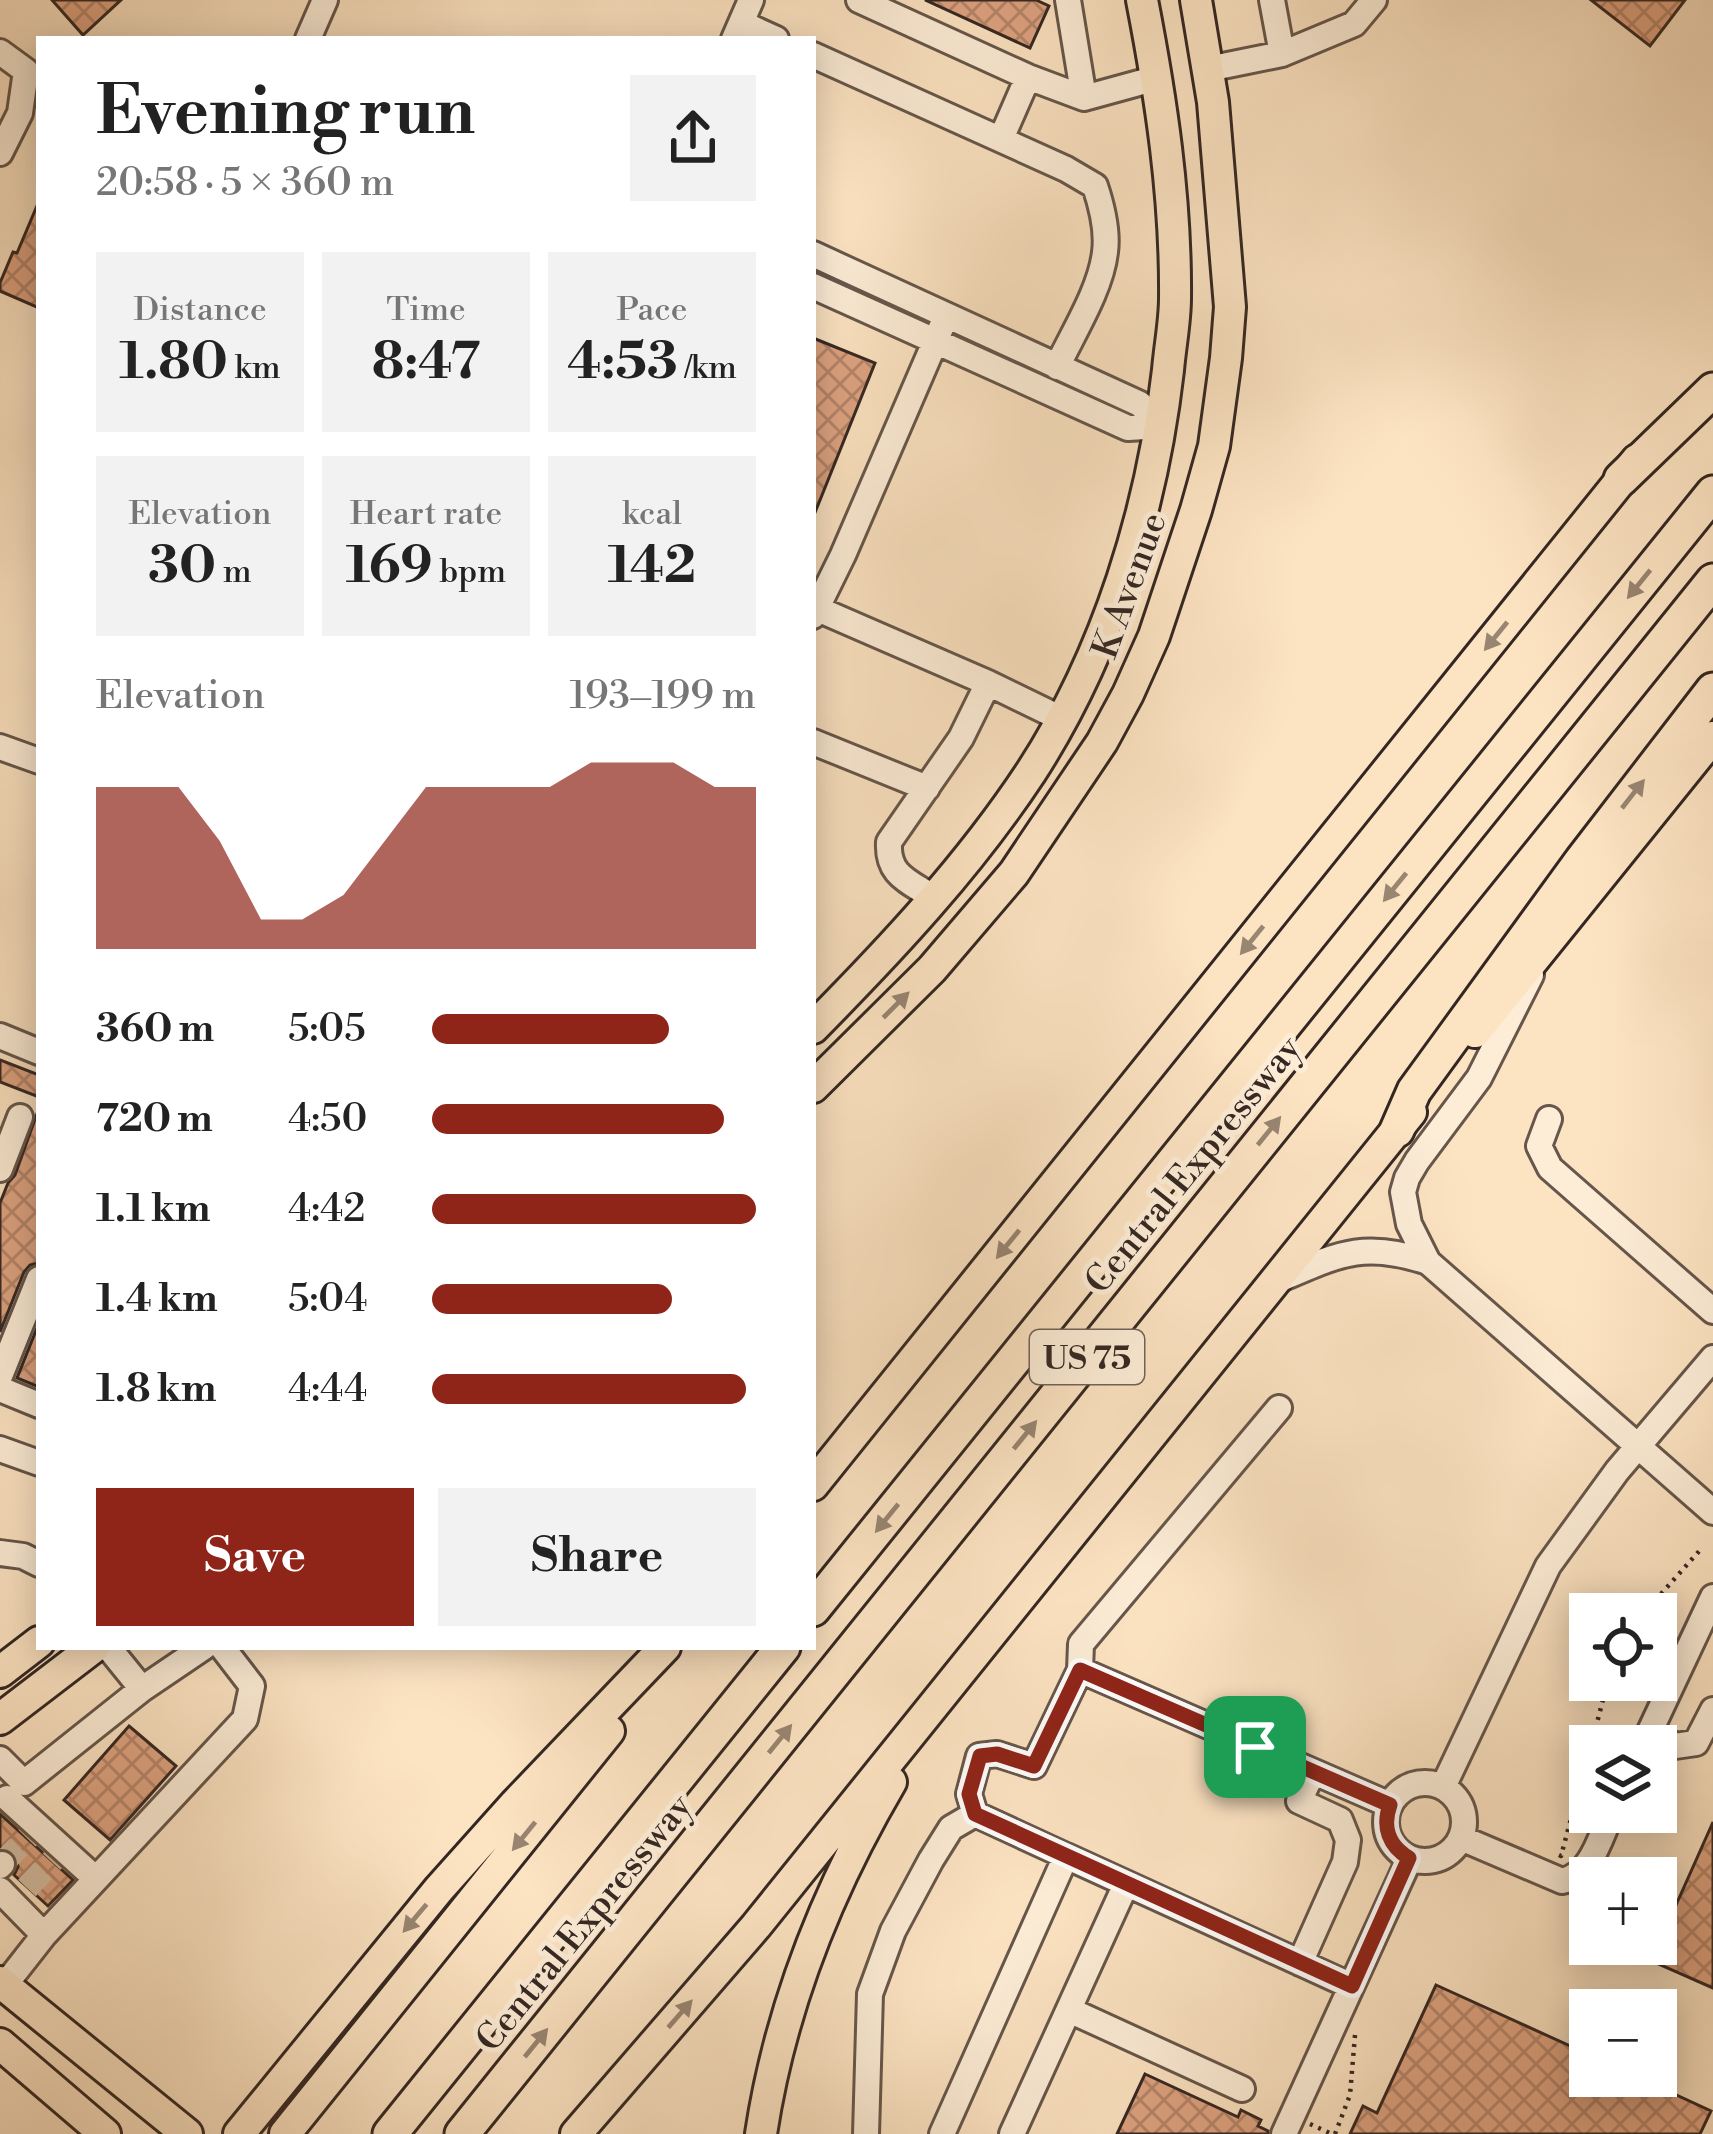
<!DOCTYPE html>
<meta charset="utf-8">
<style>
:root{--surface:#fff;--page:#f2f2f2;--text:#222;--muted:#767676;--accent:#8f2418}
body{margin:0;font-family:"Libre Bodoni",serif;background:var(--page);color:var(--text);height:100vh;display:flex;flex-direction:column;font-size:45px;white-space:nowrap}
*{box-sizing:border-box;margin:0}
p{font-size:39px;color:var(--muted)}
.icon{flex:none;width:66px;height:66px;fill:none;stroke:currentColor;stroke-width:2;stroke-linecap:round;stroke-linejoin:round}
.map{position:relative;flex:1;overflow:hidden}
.panel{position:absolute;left:36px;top:36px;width:780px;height:1614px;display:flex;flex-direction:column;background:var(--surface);border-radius:0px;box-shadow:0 6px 30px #0003}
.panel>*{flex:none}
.tools{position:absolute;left:1569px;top:1593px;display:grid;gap:24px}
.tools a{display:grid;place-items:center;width:108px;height:108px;border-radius:0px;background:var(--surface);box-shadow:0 6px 30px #0003;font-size:60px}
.pin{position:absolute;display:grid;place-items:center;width:102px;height:102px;color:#fff;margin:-51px;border-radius:24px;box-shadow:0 6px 18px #0006}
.round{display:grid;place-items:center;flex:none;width:126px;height:126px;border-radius:0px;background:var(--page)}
.head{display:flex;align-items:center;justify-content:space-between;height:204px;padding:0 60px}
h1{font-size:66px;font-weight:700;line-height:90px}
.stats{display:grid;grid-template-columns:repeat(3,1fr);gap:18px;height:204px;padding:12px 60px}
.stats div{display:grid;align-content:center;border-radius:0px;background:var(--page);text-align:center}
.stats b{font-size:51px;font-weight:700}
.stats small{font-size:33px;font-weight:400}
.stats p{font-size:33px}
.chart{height:336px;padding:24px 60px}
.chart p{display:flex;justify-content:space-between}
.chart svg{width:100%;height:216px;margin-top:12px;fill:var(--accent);opacity:.7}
.action{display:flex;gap:24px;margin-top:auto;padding:24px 60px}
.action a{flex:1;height:138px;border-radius:0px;background:var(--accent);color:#fff;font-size:48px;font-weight:700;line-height:138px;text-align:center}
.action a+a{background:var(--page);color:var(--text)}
ul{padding:0 60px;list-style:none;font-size:39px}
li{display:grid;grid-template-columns:192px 144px 1fr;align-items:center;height:90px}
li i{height:30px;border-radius:15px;background:var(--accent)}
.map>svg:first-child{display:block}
.building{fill:url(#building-cross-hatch);stroke:#342723;stroke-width:3}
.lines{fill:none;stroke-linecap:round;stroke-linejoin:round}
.minor-tunnel{stroke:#d4bda2;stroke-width:24;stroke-dasharray:24 12;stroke-linecap:butt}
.minor-casing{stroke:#66564b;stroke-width:30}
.major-casing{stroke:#342723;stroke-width:36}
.highway-casing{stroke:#342723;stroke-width:39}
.path{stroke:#342723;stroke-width:4.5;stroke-dasharray:3 6;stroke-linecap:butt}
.minor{stroke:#fdedd7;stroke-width:24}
.major{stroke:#fce3c2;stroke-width:30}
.highway{stroke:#fce3c2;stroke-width:33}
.oneway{fill:#988572}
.route-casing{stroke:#fff;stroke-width:24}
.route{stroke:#8f2418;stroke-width:15}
.labels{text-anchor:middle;stroke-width:10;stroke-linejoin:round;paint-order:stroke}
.shield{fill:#fdedd7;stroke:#706259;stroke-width:3}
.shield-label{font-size:33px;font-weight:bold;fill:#342723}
.street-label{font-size:36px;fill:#342723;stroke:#fdedd7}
</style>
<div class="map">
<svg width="1713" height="2134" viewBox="0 0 1713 2134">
<defs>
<pattern id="building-cross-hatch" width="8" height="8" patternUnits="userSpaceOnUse" patternTransform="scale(3)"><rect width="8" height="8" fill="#dea381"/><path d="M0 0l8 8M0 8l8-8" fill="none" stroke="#b58569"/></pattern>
</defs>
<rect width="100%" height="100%" fill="#fce3c2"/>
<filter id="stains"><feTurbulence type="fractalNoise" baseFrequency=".00167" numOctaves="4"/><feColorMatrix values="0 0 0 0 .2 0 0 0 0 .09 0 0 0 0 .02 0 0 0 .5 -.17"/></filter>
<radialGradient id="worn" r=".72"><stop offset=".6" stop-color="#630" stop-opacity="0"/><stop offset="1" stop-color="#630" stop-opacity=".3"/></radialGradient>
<path class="building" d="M52 0H121L83 35Z
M925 0H1036L1049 6 1030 48Z
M1591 0H1685L1650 46Z
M39 201V308L0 291V283L13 252 17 253Z
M813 338 875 363 814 515H813Z
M0 1060 39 1075V1097L0 1082Z
M39 1108V1263L30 1265 24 1272 0 1332V1203L8 1183 15 1175Z
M39 1323V1387L17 1378Z
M129 1726 176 1766 110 1840 64 1800Z
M0 1814 73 1880 48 1906 14 1875 18 1867 17 1859 13 1852 0 1848Z
M1713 1822V1988L1645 1958 1652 1944H1656V1934L1670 1903 1676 1905Z
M1436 1985 1590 2055V2076H1635L1711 2111 1700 2134H1350L1363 2106 1377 2113Z
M1145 2074 1238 2117 1241 2110 1261 2120 1258 2126 1268 2131V2134H1117Z"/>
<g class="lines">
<path class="minor-tunnel" d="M2 1864 30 1835
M27 1888 55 1858"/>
<defs>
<path id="minor" d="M859 0 1028 77 1084 98 1157 78
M1068 0 1084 98
M1272 0 1282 54
M741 23 776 39
M308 39 325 0
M734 39 751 0
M0 52 26 71 20 113 0 153
M813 55 1066 169 1095 186C1102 207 1108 230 1105 252 1101 289 1073 333 1057 367
M1208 69 1282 54 1354 24 1374 0
M1001 139 1028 77
M813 254 1140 404 1161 426
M813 286 1128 428 1161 426
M813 607 988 683 1062 719
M813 616 843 555 941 328
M813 742 927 788
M0 747 39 761
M934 898C909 881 887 876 889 842L961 738 988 683
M1531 975 1479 1078 1417 1161 1407 1178 1403 1192 1409 1224 1428 1262 1713 1512
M0 1036 39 1052
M1549 1119 1539 1146 1550 1168 1713 1311
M0 1169 20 1117
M1276 1281C1337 1255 1362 1240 1428 1262
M0 1376 39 1279
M0 1389 39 1405
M0 1449 39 1463
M0 1553 23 1556 39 1564
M108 1647 142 1689 204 1647
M1080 1670 1081 1644 1279 1408
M1649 1733 1675 1746 1696 1743 1713 1710
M1643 1746 1713 1597
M0 1759 24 1783 142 1689
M1386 1822a39 39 0 1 1 78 0a39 39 0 1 1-78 0Z
M1443 1787 1548 1566 1617 1471 1713 1358
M7 1798 96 1879
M1461 1838 1562 1881C1592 1875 1600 1837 1612 1812
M1066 1856 975 1814 969 1794 979 1756 997 1754 1034 1766 1080 1670 1390 1805
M0 1866 2 1864
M0 1890 44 1935
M1300 1963 1345 1862 1348 1840 1340 1820 1299 1801 1313 1772
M4 1986 44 1935 245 1719 252 1686 222 1647
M1069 2010 1242 2089
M866 2134 870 1994 893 1931 931 1860 951 1828 975 1814
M942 2134 1066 1856 1351 1986
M1012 2134 1126 1884
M1284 2134 1410 1858"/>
<path id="major" d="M813 1028C892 948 969 866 1031 772 1108 653 1152 510 1168 370 1170 346 1175 322 1175 298 1176 197 1161 98 1142 0
M1475 1032 1713 737
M813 1087 932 969 1014 873 1102 742 1128 694 1154 636 1196 510 1214 446 1226 358 1230 307 1213 102 1196 0
M813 1485 1637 460
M0 1672 39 1642
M0 1719 94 1647
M0 1982 187 2134
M0 2044 105 2134
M239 2134 439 1889 515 1804 665 1647
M285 2134 609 1731
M576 2134 756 1926 1411 1112
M761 2134C780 2008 827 1891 891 1782"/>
<path id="highway" d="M1621 479 1713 390
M1397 1130 1414 1091 1582 860 1713 690
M813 1609 1713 493
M390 2134 783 1647
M462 2134 1713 581"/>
</defs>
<use href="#minor" class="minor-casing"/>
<use href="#major" class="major-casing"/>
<use href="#highway" class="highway-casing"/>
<path class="path" d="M1643 1614 1702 1548
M1591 1746 1608 1680
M1559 1855 1561 1856 1590 1748
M1310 2124 1332 2134
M1335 2134 1350 2095 1355 2035"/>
<use href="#minor" class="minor"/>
<use href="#major" class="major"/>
<use href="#highway" class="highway"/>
</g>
<defs><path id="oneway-solid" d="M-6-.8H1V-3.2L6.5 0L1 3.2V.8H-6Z" transform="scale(3)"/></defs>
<g class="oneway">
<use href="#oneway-solid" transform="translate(1639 584) rotate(129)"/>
<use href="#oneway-solid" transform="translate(1496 636) rotate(129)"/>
<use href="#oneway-solid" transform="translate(1633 794) rotate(-52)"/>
<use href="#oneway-solid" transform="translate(1395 887) rotate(129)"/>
<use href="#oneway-solid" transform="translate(1252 940) rotate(129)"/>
<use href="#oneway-solid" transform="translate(896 1005) rotate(-45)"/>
<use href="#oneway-solid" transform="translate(1269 1131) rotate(-51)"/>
<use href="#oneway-solid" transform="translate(1008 1244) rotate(129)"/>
<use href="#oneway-solid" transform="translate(1025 1435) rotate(-51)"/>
<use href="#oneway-solid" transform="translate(887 1518) rotate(129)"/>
<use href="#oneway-solid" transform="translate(780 1739) rotate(-51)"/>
<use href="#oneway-solid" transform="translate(524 1836) rotate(129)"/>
<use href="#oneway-solid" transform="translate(415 1918) rotate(130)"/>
<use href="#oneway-solid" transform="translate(680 2014) rotate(-49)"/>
<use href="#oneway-solid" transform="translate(536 2043) rotate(-51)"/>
</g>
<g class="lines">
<defs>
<path id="route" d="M1080 1670 1390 1805C1382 1827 1389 1846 1409 1858L1352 1986 975 1814 969 1794 980 1756 997 1754 1034 1766Z"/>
</defs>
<use href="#route" class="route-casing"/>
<use href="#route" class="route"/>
</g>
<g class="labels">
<rect class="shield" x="1030" y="1330" width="114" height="54" rx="9"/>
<g class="shield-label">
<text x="1087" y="1369">US 75</text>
</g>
<g class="street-label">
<text transform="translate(1128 585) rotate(-70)" y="13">K Avenue</text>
<text transform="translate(1192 1164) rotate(-51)" y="13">Central Expressway</text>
<text transform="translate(583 1922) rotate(-51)" y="13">Central Expressway</text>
</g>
</g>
<rect width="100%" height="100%" filter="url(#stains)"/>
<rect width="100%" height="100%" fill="url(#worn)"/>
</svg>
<div class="tools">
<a><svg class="icon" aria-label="locate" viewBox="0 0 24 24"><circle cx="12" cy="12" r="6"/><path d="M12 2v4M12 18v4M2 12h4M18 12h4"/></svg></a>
<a><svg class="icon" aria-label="layers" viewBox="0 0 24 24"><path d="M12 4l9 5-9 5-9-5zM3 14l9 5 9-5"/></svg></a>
<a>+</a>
<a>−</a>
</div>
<div class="pin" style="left:1255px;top:1747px;background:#1e9e55"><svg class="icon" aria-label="arrive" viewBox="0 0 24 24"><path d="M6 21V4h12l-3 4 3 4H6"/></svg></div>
<section class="panel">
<div class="head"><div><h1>Evening run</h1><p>20:58 · 5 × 360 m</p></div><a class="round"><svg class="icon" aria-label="share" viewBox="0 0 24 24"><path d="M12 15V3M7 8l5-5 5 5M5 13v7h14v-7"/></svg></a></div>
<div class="stats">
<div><p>Distance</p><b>1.80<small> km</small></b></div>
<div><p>Time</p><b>8:47</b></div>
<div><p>Pace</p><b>4:53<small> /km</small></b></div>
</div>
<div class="stats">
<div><p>Elevation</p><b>30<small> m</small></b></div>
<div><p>Heart rate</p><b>169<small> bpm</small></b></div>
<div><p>kcal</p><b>142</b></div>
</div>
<div class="chart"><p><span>Elevation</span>193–199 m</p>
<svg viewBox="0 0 160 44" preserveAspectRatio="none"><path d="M0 44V11L10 11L20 11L30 22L40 38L50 38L60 33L70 22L80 11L90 11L100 11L110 11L120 6L130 6L140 6L150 11L160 11V44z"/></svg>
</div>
<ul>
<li><b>360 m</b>5:05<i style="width:73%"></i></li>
<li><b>720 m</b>4:50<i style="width:90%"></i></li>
<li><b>1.1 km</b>4:42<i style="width:100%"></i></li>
<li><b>1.4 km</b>5:04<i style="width:74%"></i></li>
<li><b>1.8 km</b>4:44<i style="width:97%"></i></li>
</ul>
<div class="action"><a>Save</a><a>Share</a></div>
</section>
</div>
